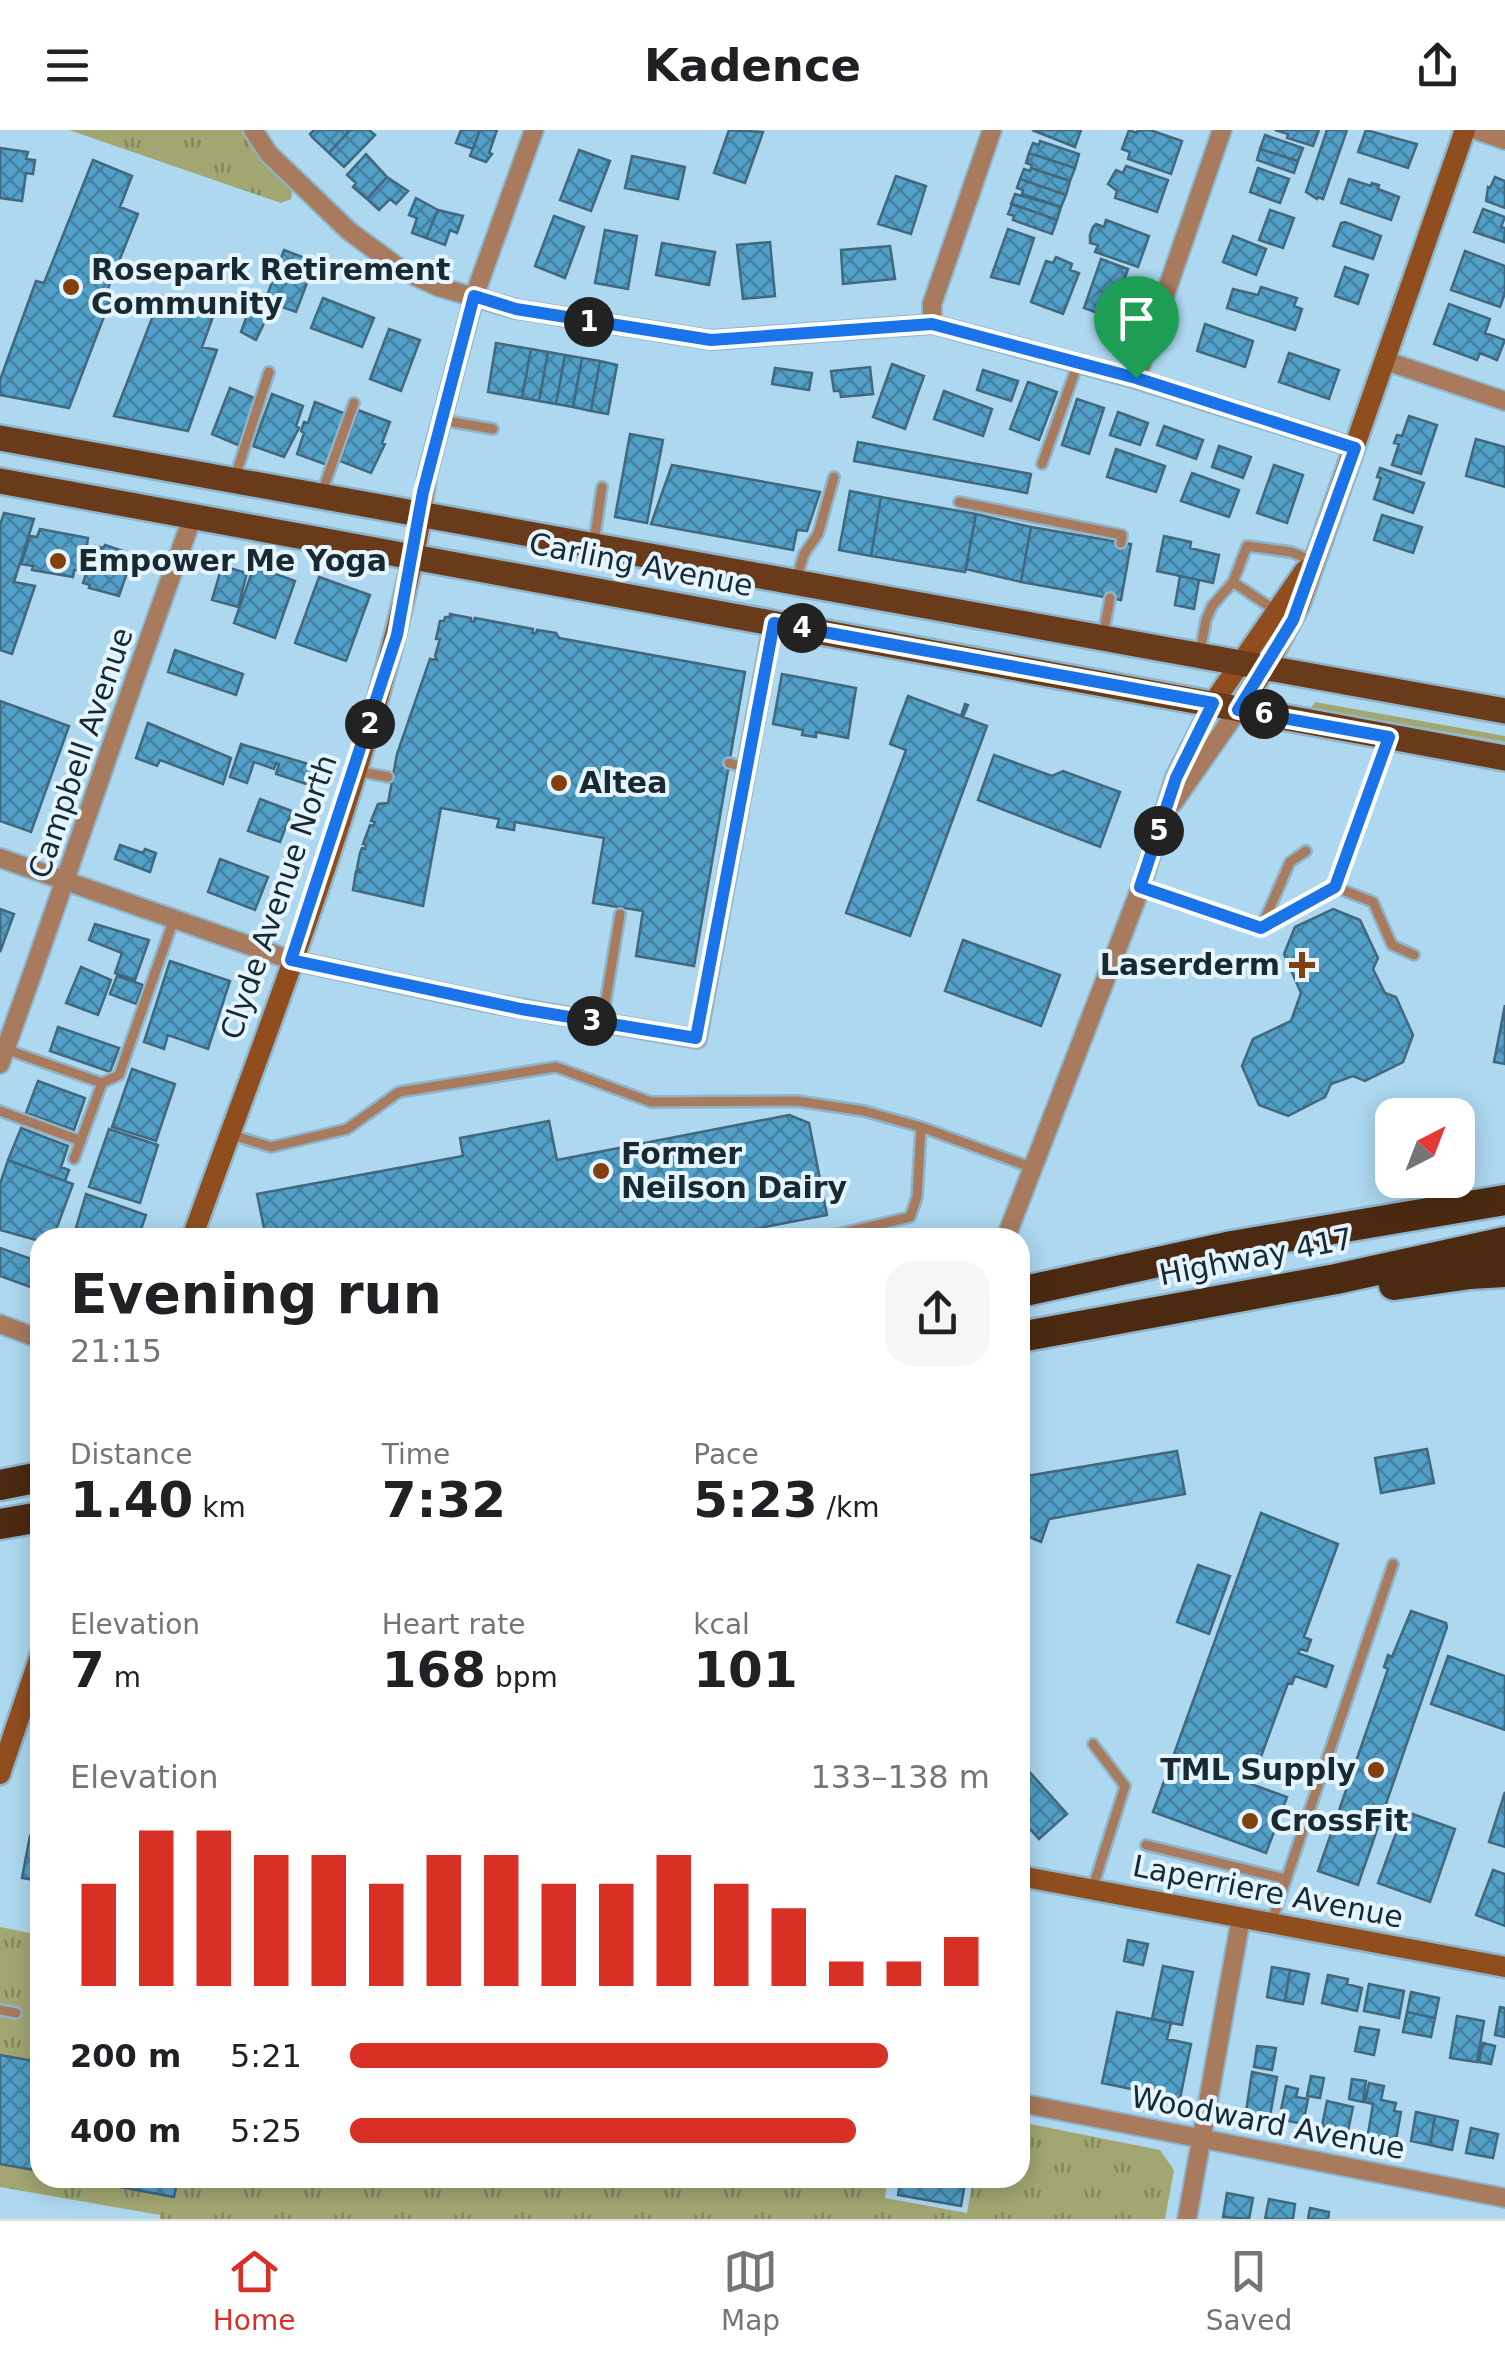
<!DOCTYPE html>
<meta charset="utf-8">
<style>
:root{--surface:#fff;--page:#f6f6f6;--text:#202124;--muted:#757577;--line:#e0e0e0;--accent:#d93025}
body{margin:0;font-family:"DejaVu Sans",sans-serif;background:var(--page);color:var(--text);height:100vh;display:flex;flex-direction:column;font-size:38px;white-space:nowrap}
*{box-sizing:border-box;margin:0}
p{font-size:32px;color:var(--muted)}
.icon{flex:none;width:55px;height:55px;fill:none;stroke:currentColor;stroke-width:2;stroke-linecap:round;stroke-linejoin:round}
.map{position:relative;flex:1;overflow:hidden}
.drawer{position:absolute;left:30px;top:1098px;width:1000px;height:960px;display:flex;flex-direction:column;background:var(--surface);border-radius:30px;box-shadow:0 5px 25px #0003}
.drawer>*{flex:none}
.needle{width:65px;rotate:42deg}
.fabs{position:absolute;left:1375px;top:968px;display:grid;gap:20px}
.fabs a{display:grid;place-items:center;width:100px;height:100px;border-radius:20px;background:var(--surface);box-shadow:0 5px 25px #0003;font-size:50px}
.pin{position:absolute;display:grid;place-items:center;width:85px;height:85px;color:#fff;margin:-102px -42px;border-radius:50% 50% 50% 0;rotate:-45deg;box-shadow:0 0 10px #0007}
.pin .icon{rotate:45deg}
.km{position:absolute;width:50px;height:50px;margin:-25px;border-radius:50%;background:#222;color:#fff;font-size:28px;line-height:50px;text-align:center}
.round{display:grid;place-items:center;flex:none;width:105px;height:105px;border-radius:30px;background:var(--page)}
.overview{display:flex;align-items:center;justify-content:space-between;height:170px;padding:0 40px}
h1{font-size:55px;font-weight:700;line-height:75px}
.stats{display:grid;grid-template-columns:repeat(3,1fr);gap:15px;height:170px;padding:10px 40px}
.stats div{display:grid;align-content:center}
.stats b{font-size:50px;font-weight:700}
.stats small{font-size:28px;font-weight:400}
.stats p{font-size:28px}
.chart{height:280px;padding:20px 40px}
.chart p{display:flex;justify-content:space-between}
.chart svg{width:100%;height:180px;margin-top:10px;stroke:var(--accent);stroke-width:6}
ul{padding:0 40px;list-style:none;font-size:32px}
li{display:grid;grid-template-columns:160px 120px 1fr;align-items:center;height:75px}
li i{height:25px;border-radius:12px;background:var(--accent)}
header{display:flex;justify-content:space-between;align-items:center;height:130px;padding:0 40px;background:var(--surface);font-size:45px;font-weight:700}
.dock{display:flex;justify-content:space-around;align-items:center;height:140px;border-top:2px solid var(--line);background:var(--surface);font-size:28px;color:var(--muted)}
.dock a{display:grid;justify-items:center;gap:5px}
.dock .selected{color:var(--accent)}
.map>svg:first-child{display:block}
.green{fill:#a2a772}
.park{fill:url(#park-tufts)}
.building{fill:url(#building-cross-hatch);stroke:#41687d;stroke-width:2.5}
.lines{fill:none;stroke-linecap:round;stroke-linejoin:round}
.lane-casing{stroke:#8fb5ca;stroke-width:14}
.street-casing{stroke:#8fb5ca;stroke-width:22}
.secondary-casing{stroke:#8fb5ca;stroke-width:25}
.primary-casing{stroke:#8fb5ca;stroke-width:30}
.highway-casing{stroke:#8fb5ca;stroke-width:35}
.lane{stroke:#a87a5e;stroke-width:9}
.street{stroke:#a87a5e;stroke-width:18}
.secondary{stroke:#904e1f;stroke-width:20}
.primary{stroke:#6a3b1b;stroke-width:25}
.highway{stroke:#4c2a12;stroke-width:30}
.route-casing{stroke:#fff;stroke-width:20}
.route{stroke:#1a73e8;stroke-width:12}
.poi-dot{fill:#82410c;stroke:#e4f5ff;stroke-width:4}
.labels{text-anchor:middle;stroke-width:8;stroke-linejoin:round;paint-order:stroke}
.poi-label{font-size:30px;font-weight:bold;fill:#182932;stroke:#e4f5ff;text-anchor:start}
.street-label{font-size:30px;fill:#182932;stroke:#e4f5ff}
</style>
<header><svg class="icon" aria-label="menu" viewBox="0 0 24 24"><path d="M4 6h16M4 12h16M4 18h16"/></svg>Kadence<svg class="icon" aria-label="share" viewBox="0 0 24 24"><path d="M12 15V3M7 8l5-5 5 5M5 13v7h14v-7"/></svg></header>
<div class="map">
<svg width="1505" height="2089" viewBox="0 0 1505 2089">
<defs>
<pattern id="park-tufts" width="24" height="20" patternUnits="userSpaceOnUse" patternTransform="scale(2.5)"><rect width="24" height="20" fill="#a2a772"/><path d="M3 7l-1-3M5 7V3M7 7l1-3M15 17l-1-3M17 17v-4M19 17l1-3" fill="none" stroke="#83885e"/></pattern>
<pattern id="building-cross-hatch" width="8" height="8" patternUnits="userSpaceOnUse" patternTransform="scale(2.5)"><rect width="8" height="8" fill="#53a0c8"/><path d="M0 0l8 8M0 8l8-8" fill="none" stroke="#4482a3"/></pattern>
</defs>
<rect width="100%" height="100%" fill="#add8f0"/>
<path class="green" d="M1315 572 1505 606V612L1311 578Z"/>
<path class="park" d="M69 0H253L294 50 291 69 281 73Z
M0 1797 40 1805V2048H888L885 2068 967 2083 973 2048H1020V1992L1160 2020 1174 2040 1165 2089H160V2085L0 2057Z"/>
<path class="building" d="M314 0H350L329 23 312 7 310 4Z
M350 0H369L375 5 344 37 329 23Z
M461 0H480L473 19 456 13Z
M480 0H497L489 23 492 24 486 32 470 26Z
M729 0 763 2 745 53 714 43Z
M1032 0H1081L1075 17Z
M1129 0 1137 3 1138 0H1150L1182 11 1171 44 1128 29 1130 22 1122 19Z
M1275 0H1319L1313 16 1287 8 1288 4Z
M1327 0H1347L1323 69 1318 67 1317 69 1306 62Z
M1366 0 1417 14 1408 38 1358 22Z
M1265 5 1303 18 1298 31 1260 19Z
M1040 11 1079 24 1075 38 1029 23 1033 13 1039 15Z
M0 18 28 22 26 29 35 30 33 44 26 43 22 71 0 68Z
M1260 19 1298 31 1294 43 1257 30Z
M579 20 610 31 591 81 560 70Z
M1029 23 1075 38 1070 51 1031 38 1032 35 1026 33Z
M366 24 387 47 367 69 353 57 356 53 347 45Z
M632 26 685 37 678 69 625 58Z
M93 30 132 46 120 77 138 84 107 161 113 163 69 278 0 265V250L36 151 44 153Z
M1126 36 1168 50 1157 82 1115 68 1117 61 1108 54 1116 40 1123 43Z
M1031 38 1070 51 1066 65 1020 49 1024 39 1030 41Z
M1258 38 1289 49 1280 73 1250 62Z
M896 46 926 56 911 104 878 94Z
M387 47 408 61 396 74 390 69 379 80 367 69Z
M1495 47 1505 51V78L1486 71 1488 57 1490 58Z
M1020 49 1066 65 1061 77 1022 64 1023 60 1017 58Z
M1349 49 1371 56 1372 53 1379 55 1378 59 1399 67 1391 90 1341 73Z
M1015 64 1061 77 1057 90 1011 74Z
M416 68 438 80 426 108 412 103 417 88 409 85Z
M1012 74 1057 90 1052 104 1013 90 1014 86 1008 84Z
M1483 79 1505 87 1501 97 1505 98 1504 112 1474 102Z
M438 80 463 86 457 103 450 100 445 115 426 108Z
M1270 80 1294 88 1283 118 1259 110Z
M554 86 584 97 565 148 535 136Z
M1106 90 1149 106 1138 137 1095 122 1098 115 1090 113V105L1093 97 1096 94 1104 97Z
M1345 92 1381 106 1373 129 1333 116 1341 93Z
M1008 99 1034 108 1019 154 991 147Z
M605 100 637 106 628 159 595 153Z
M1233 106 1266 119 1256 145 1223 132Z
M770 112 775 166 743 169 737 115Z
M662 113 715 122 709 155 656 145Z
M890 116 895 149 843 154 841 120Z
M284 120 315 132 296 182 265 171Z
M1465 121 1505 136V163L1500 177 1451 160Z
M1056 127 1072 134 1070 140 1079 143 1063 184 1031 172 1046 131 1053 133Z
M1101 129 1128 139 1111 188 1084 178Z
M1345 137 1368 145 1358 174 1335 166Z
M1261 157 1297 168 1294 176 1302 179 1295 200 1227 178 1233 159 1258 165Z
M161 165 214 184 202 217 217 220 188 301 114 286Z
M323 168 374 188 362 217 311 198Z
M1449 174 1490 189 1485 203 1505 210 1497 230 1480 223 1477 230 1434 214Z
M249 180 267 187 256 210 241 202Z
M1205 194 1253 211 1245 237 1197 221Z
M389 199 420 210 401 261 370 249Z
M496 213 531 219 522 268 488 262Z
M531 219 548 222 539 271 522 268Z
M548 222 565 225 556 274 539 271Z
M1289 223 1339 240 1329 269 1279 252Z
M565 225 582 228 573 277 556 274Z
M582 228 600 231 591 281 573 277Z
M600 231 617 235 608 284 591 281Z
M892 234 924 246 905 299 873 287Z
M870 237 873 264 841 267 840 261H834L831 241Z
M775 238 812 243 809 260 772 254Z
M983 240 1018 251 1011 271 977 260Z
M1028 252 1057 262 1039 310 1010 299Z
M230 258 257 269 238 315 212 304Z
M944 261 992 279 983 306 934 289Z
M272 264 303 276 296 296 299 298 284 327 253 316Z
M1077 269 1104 278 1089 324 1062 315Z
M315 272 346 284 327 335 297 324 304 303 301 301 304 292 308 293Z
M358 280 390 292 382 313 385 314 371 343 340 331Z
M1118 282 1148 293 1140 315 1110 305Z
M1409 286 1437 295 1421 344 1392 335 1399 314 1394 313 1397 305 1402 306Z
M1164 296 1203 310 1196 329 1157 315Z
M630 304 663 310 647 393 615 387Z
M1476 309 1505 317V357L1466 346Z
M858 312 1031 344 1027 363 854 331Z
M1219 316 1251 327 1243 348 1212 337Z
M1116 319 1165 336 1156 362 1107 347Z
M672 335 820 362 807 401 797 400 793 420 651 394Z
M1274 335 1303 345 1287 393 1257 383Z
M1380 338 1424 353 1413 383 1374 369 1381 348 1377 347Z
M1192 343 1239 360 1229 387 1181 371Z
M850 361 881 367 871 426 839 420Z
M881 367 976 384 965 442 871 426Z
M4 383 34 389 14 452 35 456 12 524 0 520V395Z
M976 384 1031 397 1021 452 966 439Z
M1382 385 1422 397 1413 423 1374 410Z
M1031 397 1131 414 1121 470 1021 452Z
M40 399 88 408 83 441 74 440 73 447 32 440 33 436 21 434 30 406 37 407Z
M1164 406 1191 412 1190 418 1219 425 1213 453 1157 441Z
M105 415 126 422 125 426 132 428 119 466 89 458 90 455 83 453 96 416 103 418Z
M222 436 247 443 238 477 212 470Z
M254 436 295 451 275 508 234 493Z
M1180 446 1199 450 1194 479 1175 475Z
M319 447 370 465 346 531 295 513Z
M450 484 471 488V491L474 492 475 488 533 499 532 503H536L537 500 556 503 559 508 745 542 694 836 636 826 643 781 593 773 604 708 515 692 514 700 497 697 499 689 441 678 423 776 353 760 356 741 360 742 357 738 360 723 362 718 365 719 366 715 363 714 370 695 373 696 375 692 371 691 378 674 388 673 397 624 430 529 437 530 435 526 440 509H436L440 491H444L445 487H450Z
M175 520 243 544 236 565 168 542Z
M782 544 856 558 848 608 816 602V607L802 605 803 600 773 594Z
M908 566 961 586 965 574 968 575 963 587 987 596 910 806 846 783 906 620 890 614Z
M0 571 69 596 31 702 0 691Z
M148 593 231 628 223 654 160 630 157 636 136 628Z
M241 614 315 636 309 655 276 644 279 634 276 633 274 639 254 632 247 653 230 647Z
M994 625 1052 646 1063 641 1120 662 1100 717 978 670Z
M260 669 292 681 280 712 248 701Z
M120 715 143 723 145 719 156 723 150 742 115 729Z
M220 729 268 747 255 780 208 762Z
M0 779 14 784 0 822Z
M1333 779 1360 790 1378 828 1373 839 1385 863 1396 867 1413 905 1403 932 1365 951 1353 946 1331 954 1325 967 1288 986 1259 975 1242 936 1253 909 1291 891 1301 863 1284 824 1295 797Z
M95 794 149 810 135 850 115 843 122 823 89 810Z
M963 810 1060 845 1041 896 945 861Z
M170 831 230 851 208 919 168 905 164 919 144 912Z
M81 837 111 850 98 885 66 873Z
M117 846 143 855 136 874 110 864Z
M1505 875V934L1494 932Z
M58 897 119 918 110 942 50 921Z
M132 939 175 954 156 1011 112 997Z
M38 951 85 968 74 1000 26 983Z
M789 985 809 993 827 1085 708 1108H266L257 1064 463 1026 460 1008 549 991 557 1030Z
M21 998 68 1016 61 1037 69 1040 65 1051 8 1030Z
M109 999 158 1015 140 1073 89 1057Z
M8 1030 73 1054 53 1108H40V1111L0 1100V1054Z
M86 1064 146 1085 138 1108H73Z
M0 1118 40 1132 36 1159 0 1146Z
M1427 1319 1434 1353 1381 1363 1375 1328Z
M1177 1321 1185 1364 1049 1389 1041 1412 1020 1403V1347Z
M1261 1383 1338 1414 1304 1507 1311 1510 1307 1521 1300 1519 1298 1523 1333 1536 1326 1557 1295 1546 1292 1554 1288 1553 1251 1654 1287 1667 1266 1723 1153 1682Z
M1198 1435 1230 1446 1209 1504 1177 1492Z
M1411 1481 1446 1493 1447 1497 1358 1755 1318 1741 1388 1539 1384 1537 1388 1525 1392 1527Z
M1448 1526 1505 1546V1600L1431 1574Z
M1027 1639 1067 1684 1039 1709 1020 1688V1645Z
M1505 1662V1717L1489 1712Z
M1404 1681 1455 1699 1430 1772 1378 1753Z
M30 1706 40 1708V1751L22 1748Z
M1493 1740 1505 1744V1796L1476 1785Z
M1128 1810 1148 1814 1143 1835 1124 1831Z
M1163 1836 1193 1842 1182 1895 1152 1889Z
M1272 1837 1290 1840 1285 1871 1267 1867Z
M1290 1840 1309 1844 1303 1874 1285 1871Z
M1328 1845 1348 1849 1347 1854 1362 1858 1357 1881 1322 1873Z
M1369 1854 1404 1861 1399 1888 1364 1881Z
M1411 1862 1439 1868 1435 1888 1407 1882Z
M1500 1877 1505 1878V1907L1495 1905Z
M1117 1882 1171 1893 1167 1909 1191 1914 1180 1969 1102 1953Z
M1407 1882 1435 1888 1431 1907 1403 1902Z
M1457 1886 1484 1891 1477 1932 1450 1928Z
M1360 1897 1379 1900 1374 1925 1355 1921Z
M1483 1913 1495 1916 1491 1934 1479 1932Z
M1257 1916 1276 1918 1272 1940 1254 1937Z
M0 1925 40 1932V2041L0 2034Z
M1252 1942 1277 1947 1270 1986 1246 1982Z
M1311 1946 1324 1948 1320 1968 1307 1966Z
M1352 1949 1366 1951 1363 1972 1349 1969Z
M1369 1953 1384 1956 1381 1970 1396 1973 1394 1981 1401 1982 1396 2010 1368 2004 1373 1974 1365 1972Z
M1286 1956 1298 1959 1296 1967 1308 1969 1303 1994 1279 1989Z
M1327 1971 1353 1977 1348 2001 1322 1996Z
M1416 1982 1435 1986 1430 2015 1411 2011Z
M1435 1986 1458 1991 1452 2020 1430 2015Z
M1471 1998 1498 2004 1493 2028 1466 2023Z
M72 2048H178L174 2067Z
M901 2048H966L961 2076 898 2065Z
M1227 2063 1253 2068 1249 2089 1223 2087Z
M1269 2069 1295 2074 1293 2089H1265Z
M1310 2078 1329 2082 1328 2089H1308Z"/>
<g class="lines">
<defs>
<path id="lane" d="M442 290 493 299
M1042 334 1078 233
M235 347 269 242
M321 365 354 273
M959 372 1122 405 1121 413
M594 413 602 357
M796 450 804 424 818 404 834 347
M1233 452 1276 481
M1103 506 1110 468
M1200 523 1206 490 1212 476 1233 452 1247 416 1291 422 1313 431
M729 633 748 638
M357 641 388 647
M1141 757 1261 798 1335 757 1373 772 1392 815 1414 825
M1335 757 1388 609
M1261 798 1290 732 1306 721
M602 893 620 784
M5 919 102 953 74 1029
M102 953 119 945 174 789
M0 981 81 1011
M921 997 1033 1038
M232 1005 271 1017 347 999 399 962 556 937 651 972 797 971 864 981 921 997 917 1067 910 1087 822 1108
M1146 1715 1286 1749
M1092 1760 1125 1656 1093 1614
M1272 1791 1393 1434
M0 1880 16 1883"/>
<path id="street" d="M253 0 269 24 349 101 402 140 439 157 516 179 711 210 932 194 1136 249 1355 318
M1476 0 1505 10
M932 194V174L992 0
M1386 231 1505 271
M1136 249 1222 0
M422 384 427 346 474 167 534 0
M1173 673 1238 580
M0 728 291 830 490 873 697 909 773 493
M0 934C66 752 126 568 193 386
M1008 1102 1141 757 1175 647 1213 573
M0 1194 40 1209
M1020 1973 1505 2068
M1187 2089 1241 1788"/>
<path id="secondary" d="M1213 573 1305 440
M1238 580 1266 538 1299 476 1465 0
M192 1108C277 872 375 630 422 384
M0 1644 40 1526
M1020 1746 1505 1837"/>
<path id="primary" d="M0 308 1505 581
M0 351 1505 628"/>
<path id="highway" d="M1394 1155 1470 1144 1505 1142
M1020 1162 1232 1116 1505 1070
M1020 1207 1336 1149 1505 1112
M0 1355 40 1347
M0 1394 40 1387"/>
</defs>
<use href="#lane" class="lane-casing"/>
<use href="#street" class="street-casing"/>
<use href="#secondary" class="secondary-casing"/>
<use href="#primary" class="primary-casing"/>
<use href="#highway" class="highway-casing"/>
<use href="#lane" class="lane"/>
<use href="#street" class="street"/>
<use href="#secondary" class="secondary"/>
<use href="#primary" class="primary"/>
<use href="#highway" class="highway"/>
</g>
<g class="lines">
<defs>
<path id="route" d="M474 166 516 179 711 210 932 194 1136 248 1355 318 1293 490 1238 580 1389 607 1335 757 1261 798 1140 757 1176 648 1213 573 774 493 696 908 521 879 291 830 397 505 423 362Z"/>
</defs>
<use href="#route" class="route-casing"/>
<use href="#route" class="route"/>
</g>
<g class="poi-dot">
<circle cx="71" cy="157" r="10"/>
<circle cx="58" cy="431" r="10"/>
<circle cx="559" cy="653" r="10"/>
<path d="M1297 820h10v10h10v10h-10v10h-10v-10h-10v-10h10z"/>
<circle cx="601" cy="1041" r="10"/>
<circle cx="1376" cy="1640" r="10"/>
<circle cx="1250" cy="1691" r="10"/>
</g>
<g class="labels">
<g class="poi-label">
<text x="91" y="150">Rosepark Retirement<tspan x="91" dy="34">Community</tspan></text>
<text x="78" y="441">Empower Me Yoga</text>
<text x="579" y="663">Altea</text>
<text x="1280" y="845" text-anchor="end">Laserderm</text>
<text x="621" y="1034">Former<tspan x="621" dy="34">Neilson Dairy</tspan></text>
<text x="1356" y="1650" text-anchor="end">TML Supply</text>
<text x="1270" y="1701">CrossFit</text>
</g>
<g class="street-label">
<text transform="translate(641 435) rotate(11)" y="10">Carling Avenue</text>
<text transform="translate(81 623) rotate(-71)" y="10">Campbell Avenue</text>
<text transform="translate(279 767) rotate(-71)" y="10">Clyde Avenue North</text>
<text transform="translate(1256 1127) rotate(-11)" y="10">Highway 417</text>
<text transform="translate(1268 1762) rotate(11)" y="10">Laperriere Avenue</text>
<text transform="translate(1268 1993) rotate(11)" y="10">Woodward Avenue</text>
</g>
</g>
</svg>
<div class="fabs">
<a><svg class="needle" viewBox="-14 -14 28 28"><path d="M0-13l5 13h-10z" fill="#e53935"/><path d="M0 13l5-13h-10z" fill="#757577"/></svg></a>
</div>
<div class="pin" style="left:1136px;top:248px;background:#1e9e55"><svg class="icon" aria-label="arrive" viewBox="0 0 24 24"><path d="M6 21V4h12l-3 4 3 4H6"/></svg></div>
<b class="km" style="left:589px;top:192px">1</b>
<b class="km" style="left:370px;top:594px">2</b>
<b class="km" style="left:592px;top:891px">3</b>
<b class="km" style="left:802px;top:498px">4</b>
<b class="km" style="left:1159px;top:701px">5</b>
<b class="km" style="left:1264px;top:584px">6</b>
<section class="drawer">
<div class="overview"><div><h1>Evening run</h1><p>21:15</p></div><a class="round"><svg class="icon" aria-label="share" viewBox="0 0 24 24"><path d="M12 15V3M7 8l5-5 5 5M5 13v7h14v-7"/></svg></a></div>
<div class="stats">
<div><p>Distance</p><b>1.40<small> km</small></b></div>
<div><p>Time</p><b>7:32</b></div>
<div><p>Pace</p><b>5:23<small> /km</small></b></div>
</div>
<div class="stats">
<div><p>Elevation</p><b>7<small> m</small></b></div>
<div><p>Heart rate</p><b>168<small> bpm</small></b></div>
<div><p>kcal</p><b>101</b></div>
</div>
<div class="chart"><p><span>Elevation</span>133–138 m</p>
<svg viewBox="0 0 160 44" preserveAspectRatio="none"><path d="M5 44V19M15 44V6M25 44V6M35 44V12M45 44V12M55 44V19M65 44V12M75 44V12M85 44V19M95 44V19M105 44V12M115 44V19M125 44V25M135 44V38M145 44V38M155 44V32"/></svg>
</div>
<ul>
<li><b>200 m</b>5:21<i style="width:84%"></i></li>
<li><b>400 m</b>5:25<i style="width:79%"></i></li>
</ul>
</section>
</div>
<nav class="dock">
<a class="selected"><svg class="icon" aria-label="home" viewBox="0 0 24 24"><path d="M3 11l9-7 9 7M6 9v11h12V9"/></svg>Home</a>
<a><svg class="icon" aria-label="map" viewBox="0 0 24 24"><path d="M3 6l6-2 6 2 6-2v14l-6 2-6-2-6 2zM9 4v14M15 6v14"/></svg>Map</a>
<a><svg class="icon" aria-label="saved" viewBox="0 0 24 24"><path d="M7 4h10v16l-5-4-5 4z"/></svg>Saved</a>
</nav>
